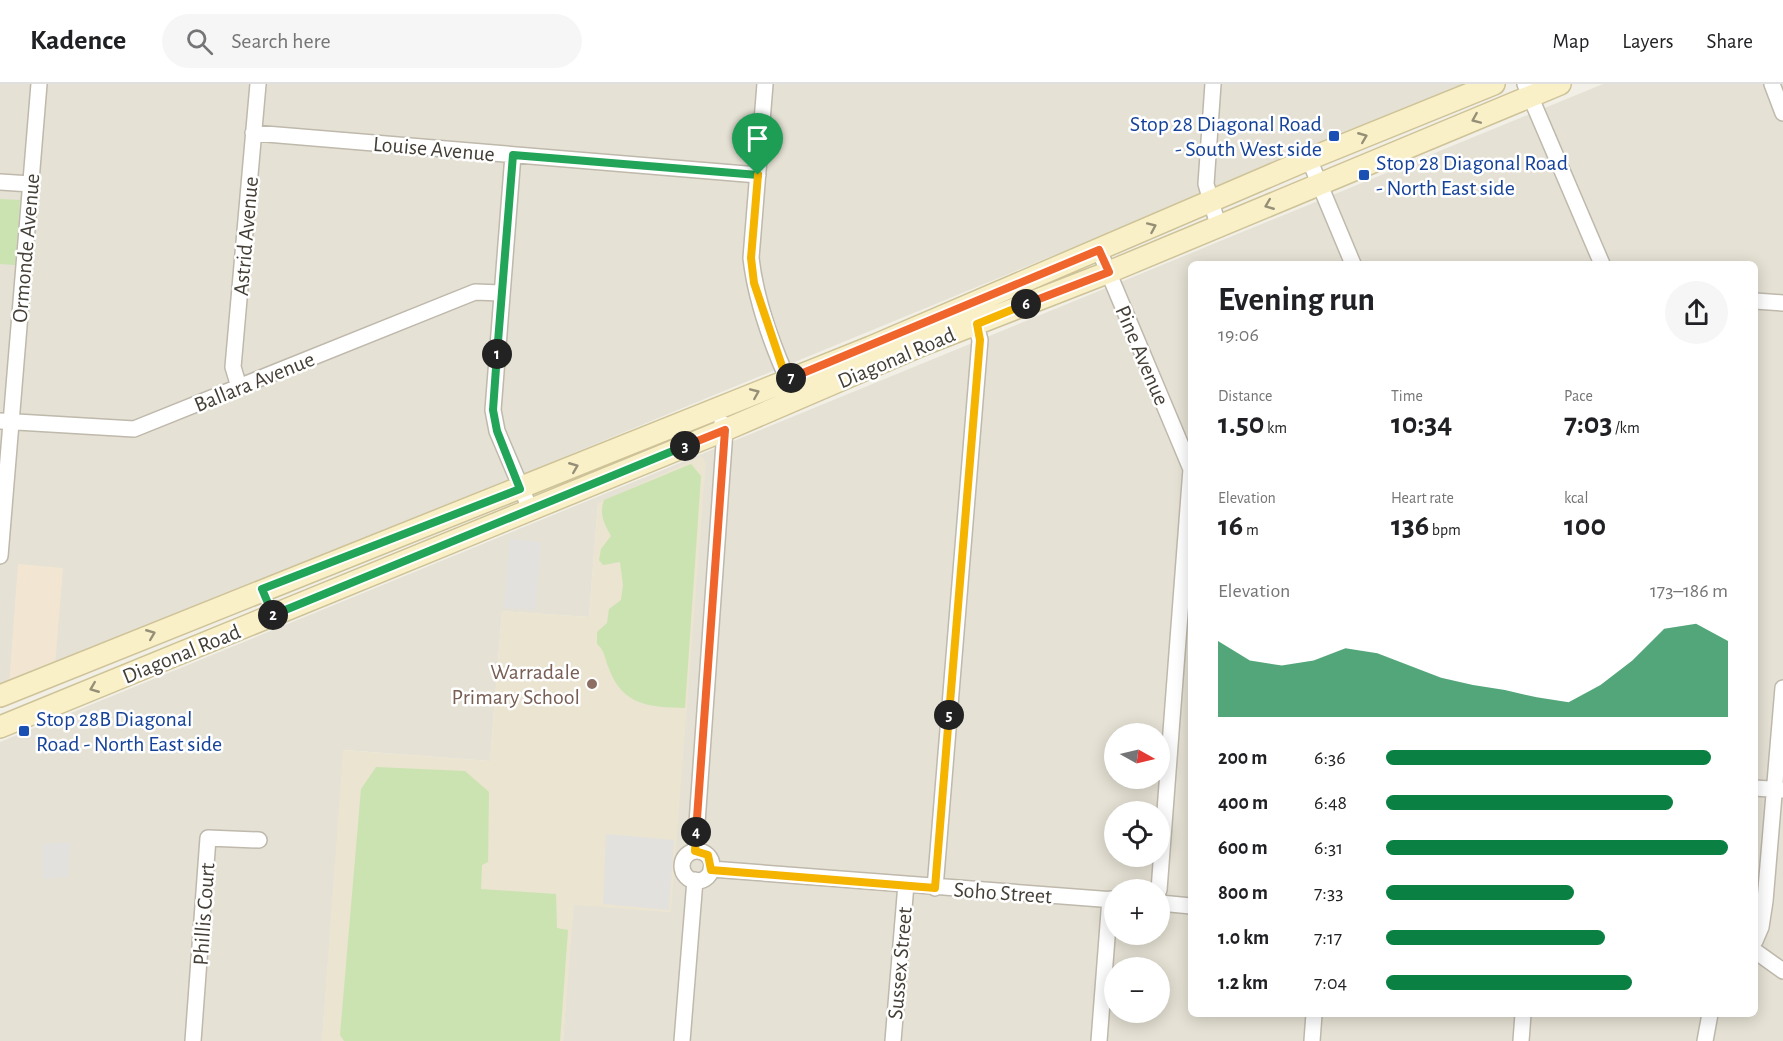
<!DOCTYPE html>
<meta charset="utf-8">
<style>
:root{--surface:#fff;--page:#f6f6f6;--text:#202124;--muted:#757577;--line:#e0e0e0;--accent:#0b8043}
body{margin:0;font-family:"Alegreya Sans",sans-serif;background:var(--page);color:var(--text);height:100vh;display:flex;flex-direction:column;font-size:22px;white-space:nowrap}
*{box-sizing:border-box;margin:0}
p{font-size:20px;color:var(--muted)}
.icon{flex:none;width:33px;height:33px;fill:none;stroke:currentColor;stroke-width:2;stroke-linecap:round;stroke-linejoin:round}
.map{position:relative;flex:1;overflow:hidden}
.details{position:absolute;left:1188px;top:177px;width:570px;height:756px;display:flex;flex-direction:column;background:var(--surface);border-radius:9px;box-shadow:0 3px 15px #0003}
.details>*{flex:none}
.needle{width:39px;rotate:98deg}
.tools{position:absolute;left:1104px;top:639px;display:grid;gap:12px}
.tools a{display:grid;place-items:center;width:66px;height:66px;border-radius:50%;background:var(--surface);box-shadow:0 3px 15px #0003;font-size:30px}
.pin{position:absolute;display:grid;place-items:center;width:51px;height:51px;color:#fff;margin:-62px -26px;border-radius:50% 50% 50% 0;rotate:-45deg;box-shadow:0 0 6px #0007}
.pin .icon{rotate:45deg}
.km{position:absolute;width:30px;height:30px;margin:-15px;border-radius:50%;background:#222;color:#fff;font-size:16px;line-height:30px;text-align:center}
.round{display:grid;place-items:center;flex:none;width:63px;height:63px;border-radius:32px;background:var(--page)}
.overview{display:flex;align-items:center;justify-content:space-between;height:102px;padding:0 30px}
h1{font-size:33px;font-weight:700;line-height:45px}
.stats{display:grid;grid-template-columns:repeat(3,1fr);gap:9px;height:102px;padding:6px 30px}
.stats div{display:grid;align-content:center}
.stats b{font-size:30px;font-weight:700}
.stats small{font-size:16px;font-weight:400}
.stats p{font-size:16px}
.chart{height:168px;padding:12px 30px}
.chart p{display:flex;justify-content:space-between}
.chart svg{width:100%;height:108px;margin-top:6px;fill:var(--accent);opacity:.7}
ul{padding:0 30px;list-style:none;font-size:20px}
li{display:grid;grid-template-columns:96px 72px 1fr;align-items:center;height:45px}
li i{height:15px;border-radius:8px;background:var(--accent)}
header{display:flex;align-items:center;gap:36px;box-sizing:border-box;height:84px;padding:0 30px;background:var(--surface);border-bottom:2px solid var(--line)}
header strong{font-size:28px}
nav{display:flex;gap:33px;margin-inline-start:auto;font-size:21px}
.search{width:420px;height:54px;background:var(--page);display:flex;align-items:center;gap:15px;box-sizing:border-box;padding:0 21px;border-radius:33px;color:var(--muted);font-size:22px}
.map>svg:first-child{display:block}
.residential{fill:#e5e1d4;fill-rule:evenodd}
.commercial{fill:#f2e6d2}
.education{fill:#eae4d1}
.green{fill:#cbe3b1}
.parking{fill:#e3e1de}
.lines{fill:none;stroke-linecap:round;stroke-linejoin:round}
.minor-casing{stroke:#bfb9ac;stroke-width:18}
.secondary-casing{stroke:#cec398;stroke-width:24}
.minor{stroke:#fff;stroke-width:15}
.secondary{stroke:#faf0c7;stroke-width:21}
.oneway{stroke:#968f77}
.split-1-casing{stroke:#fff;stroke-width:12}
.split-2-casing{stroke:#fff;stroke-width:12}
.split-3-casing{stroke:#fff;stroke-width:12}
.split-4-casing{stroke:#fff;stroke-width:12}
.split-5-casing{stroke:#fff;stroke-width:12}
.split-6-casing{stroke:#fff;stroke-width:12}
.split-7-casing{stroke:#fff;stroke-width:12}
.split-8-casing{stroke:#fff;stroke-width:12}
.split-1{stroke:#22a559;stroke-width:8}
.split-2{stroke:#22a559;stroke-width:8}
.split-3{stroke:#22a559;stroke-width:8}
.split-4{stroke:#f0652b;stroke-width:8}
.split-5{stroke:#f5b400;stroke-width:8}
.split-6{stroke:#f5b400;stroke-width:8}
.split-7{stroke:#f0652b;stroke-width:8}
.split-8{stroke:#f5b400;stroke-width:8}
.transit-dot{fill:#1a4fb4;stroke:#fff;stroke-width:2}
.education-dot{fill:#8d6e63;stroke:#fff;stroke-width:2}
.labels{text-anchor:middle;stroke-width:5;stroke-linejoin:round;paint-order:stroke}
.transit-label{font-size:22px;fill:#164399;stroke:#fff;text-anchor:start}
.street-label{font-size:22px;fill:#443f36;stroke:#fff}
.education-label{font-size:22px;fill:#785e54;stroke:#fff;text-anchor:end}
</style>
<header>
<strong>Kadence</strong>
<div class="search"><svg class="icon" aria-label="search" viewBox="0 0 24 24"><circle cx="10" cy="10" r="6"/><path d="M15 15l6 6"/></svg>Search here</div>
<nav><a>Map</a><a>Layers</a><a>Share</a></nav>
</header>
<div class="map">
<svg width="1783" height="957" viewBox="0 0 1783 957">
<rect width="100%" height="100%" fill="#f2efe6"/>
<path class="residential" d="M0 0H1470L0 605Z
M1603 0H1783V957H563L573 820 671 828 598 419 589 533 502 527 490 677 344 666 322 957H0V658ZM1191 180H1755V930H1191ZM1114 650H1160V694H1114ZM1114 728H1160V772H1114ZM1114 806H1160V850H1114ZM1114 884H1160V928H1114Z"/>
<path class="commercial" d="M18 480 63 484 55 582 9 601Z"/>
<path class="education" d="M702 372 706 379 671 828 574 821 563 957H322L343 666 490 677 502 527 589 533 598 419Z"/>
<path class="green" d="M0 115 20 116 15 181 0 180Z
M691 380 701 392 685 624C650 623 623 622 609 585 605 576 605 566 597 560V548L607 539 609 525 621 516 623 501 620 478 603 481 599 476 601 465 611 452C604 439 599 431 604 416Z
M376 683 465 687 489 708 488 778 482 781 481 805 556 810 557 844 568 846 560 957H344L340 951 361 705Z"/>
<path class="parking" d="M510 455 541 458 535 526 504 524Z
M606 750 674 756 669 826 603 820Z
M70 758 68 793 43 795V760Z"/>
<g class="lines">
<defs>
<path id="minor" d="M765 0 751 174C756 218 773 264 792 305
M1213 0 1206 100 1218 141
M1525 0 1602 180
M1772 0 1783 29
M253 49 758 91
M513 71 493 326 497 347 530 425
M1309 75 1353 180
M0 98 31 100
M1099 166 1191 385 1159 806
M1755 217 1783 219
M239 303 233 283 258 0
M0 337 134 345 475 208 501 209
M0 472 39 0
M1755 704 1783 706
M695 767 725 346 722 339
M682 782a15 15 0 1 1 30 0a15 15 0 1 1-30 0Z
M711 785 1114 816
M935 804 980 256 973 230
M1160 819 1191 822
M1755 857 1761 843 1765 817 1783 604
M1755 867 1783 887
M193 957 208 754 259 756
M682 957 695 796
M893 957 906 800
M1099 957 1110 815
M1312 957 1314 930
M1521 957 1523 930
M1705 957 1710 930"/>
<path id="secondary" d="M0 612 871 263 1309 75 1494 0
M0 643 725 346 922 261 1109 188 1560 0"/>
</defs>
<use href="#minor" class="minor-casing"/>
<use href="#secondary" class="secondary-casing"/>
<use href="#minor" class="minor"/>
<use href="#secondary" class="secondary"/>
</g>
<defs><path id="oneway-chevron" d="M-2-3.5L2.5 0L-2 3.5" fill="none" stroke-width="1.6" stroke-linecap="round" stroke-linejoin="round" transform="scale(1.5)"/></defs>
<g class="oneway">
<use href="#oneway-chevron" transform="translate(1476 35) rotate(157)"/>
<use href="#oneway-chevron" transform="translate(1363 53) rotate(-22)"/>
<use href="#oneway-chevron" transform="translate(1269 121) rotate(158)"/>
<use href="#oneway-chevron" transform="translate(1152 143) rotate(-24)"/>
<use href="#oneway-chevron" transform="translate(755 309) rotate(-23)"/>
<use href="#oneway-chevron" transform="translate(574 383) rotate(-22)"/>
<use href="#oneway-chevron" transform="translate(151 550) rotate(-22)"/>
<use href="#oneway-chevron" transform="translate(94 604) rotate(158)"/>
</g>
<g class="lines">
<defs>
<path id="split-1" d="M497 270 513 71 758 91"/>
<path id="split-2" d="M273 531 262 505 520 405 497 347 493 326 497 270"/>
<path id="split-3" d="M273 531 685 362"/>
<path id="split-4" d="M685 362 725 346 696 748"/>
<path id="split-5" d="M696 748 695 767 708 771 711 786 935 804 949 631"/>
<path id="split-6" d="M949 631 980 256 977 240 1026 220"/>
<path id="split-7" d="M791 294 1099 166 1109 188 1026 220"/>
<path id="split-8" d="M758 91 751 174 754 199 782 282 787 296 791 294"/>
</defs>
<use href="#split-1" class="split-1-casing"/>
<use href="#split-2" class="split-2-casing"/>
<use href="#split-3" class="split-3-casing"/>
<use href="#split-4" class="split-4-casing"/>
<use href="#split-5" class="split-5-casing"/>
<use href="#split-6" class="split-6-casing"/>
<use href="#split-7" class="split-7-casing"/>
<use href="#split-8" class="split-8-casing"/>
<use href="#split-1" class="split-1"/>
<use href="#split-2" class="split-2"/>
<use href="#split-3" class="split-3"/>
<use href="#split-4" class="split-4"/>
<use href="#split-5" class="split-5"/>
<use href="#split-6" class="split-6"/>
<use href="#split-7" class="split-7"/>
<use href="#split-8" class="split-8"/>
</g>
<g class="transit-dot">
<rect x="1328" y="46" width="12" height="12" rx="3"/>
<rect x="1358" y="85" width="12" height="12" rx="3"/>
<rect x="18" y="641" width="12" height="12" rx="3"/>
</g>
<circle class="education-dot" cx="592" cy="600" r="6"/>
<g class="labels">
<g class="transit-label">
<text x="1322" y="47" text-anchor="end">Stop 28 Diagonal Road<tspan x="1322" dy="25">- South West side</tspan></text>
<text x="1376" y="86">Stop 28 Diagonal Road<tspan x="1376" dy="25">- North East side</tspan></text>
<text x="36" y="642">Stop 28B Diagonal<tspan x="36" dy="25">Road - North East side</tspan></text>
</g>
<g class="street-label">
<text transform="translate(434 64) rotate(5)" y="8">Louise Avenue</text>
<text transform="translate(245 152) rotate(-85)" y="8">Astrid Avenue</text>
<text transform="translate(25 164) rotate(-85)" y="8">Ormonde Avenue</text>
<text transform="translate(1143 271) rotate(67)" y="8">Pine Avenue</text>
<text transform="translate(896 273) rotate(-23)" y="8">Diagonal Road</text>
<text transform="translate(254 297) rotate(-22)" y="8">Ballara Avenue</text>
<text transform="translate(181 569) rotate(-22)" y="8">Diagonal Road</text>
<text transform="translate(1003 808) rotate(4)" y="8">Soho Street</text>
<text transform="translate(203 830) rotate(-86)" y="8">Phillis Court</text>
<text transform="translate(899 879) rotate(-85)" y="8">Sussex Street</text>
</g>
<g class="education-label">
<text x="580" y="595">Warradale<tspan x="580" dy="25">Primary School</tspan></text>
</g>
</g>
</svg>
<div class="tools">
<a><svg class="needle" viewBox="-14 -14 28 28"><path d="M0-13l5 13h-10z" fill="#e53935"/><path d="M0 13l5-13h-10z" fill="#757577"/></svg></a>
<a><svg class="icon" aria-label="locate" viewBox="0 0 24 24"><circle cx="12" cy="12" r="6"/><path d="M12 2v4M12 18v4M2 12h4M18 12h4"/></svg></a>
<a>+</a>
<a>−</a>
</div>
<div class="pin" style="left:758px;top:91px;background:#1e9e55"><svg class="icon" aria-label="arrive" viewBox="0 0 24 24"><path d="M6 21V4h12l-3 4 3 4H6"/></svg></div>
<b class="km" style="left:497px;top:270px">1</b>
<b class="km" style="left:273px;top:531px">2</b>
<b class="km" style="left:685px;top:362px">3</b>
<b class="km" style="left:696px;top:748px">4</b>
<b class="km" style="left:949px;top:631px">5</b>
<b class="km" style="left:1026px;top:220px">6</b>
<b class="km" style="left:791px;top:294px">7</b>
<section class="details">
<div class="overview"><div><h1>Evening run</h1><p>19:06</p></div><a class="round"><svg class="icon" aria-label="share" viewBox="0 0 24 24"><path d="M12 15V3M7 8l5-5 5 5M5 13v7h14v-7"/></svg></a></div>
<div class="stats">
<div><p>Distance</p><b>1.50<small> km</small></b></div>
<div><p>Time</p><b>10:34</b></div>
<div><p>Pace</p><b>7:03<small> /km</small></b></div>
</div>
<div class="stats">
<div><p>Elevation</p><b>16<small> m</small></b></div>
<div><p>Heart rate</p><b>136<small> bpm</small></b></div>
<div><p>kcal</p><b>100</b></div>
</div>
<div class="chart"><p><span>Elevation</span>173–186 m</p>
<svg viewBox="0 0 160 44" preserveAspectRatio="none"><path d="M0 44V13L10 21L20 23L30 21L40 16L50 18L60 23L70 28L80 31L90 33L100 36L110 38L120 31L130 21L140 8L150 6L160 13V44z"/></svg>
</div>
<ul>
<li><b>200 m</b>6:36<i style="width:95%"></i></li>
<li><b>400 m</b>6:48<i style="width:84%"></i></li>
<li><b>600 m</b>6:31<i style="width:100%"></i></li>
<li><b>800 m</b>7:33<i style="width:55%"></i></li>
<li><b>1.0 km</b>7:17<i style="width:64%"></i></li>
<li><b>1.2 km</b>7:04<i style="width:72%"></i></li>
</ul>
</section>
</div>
